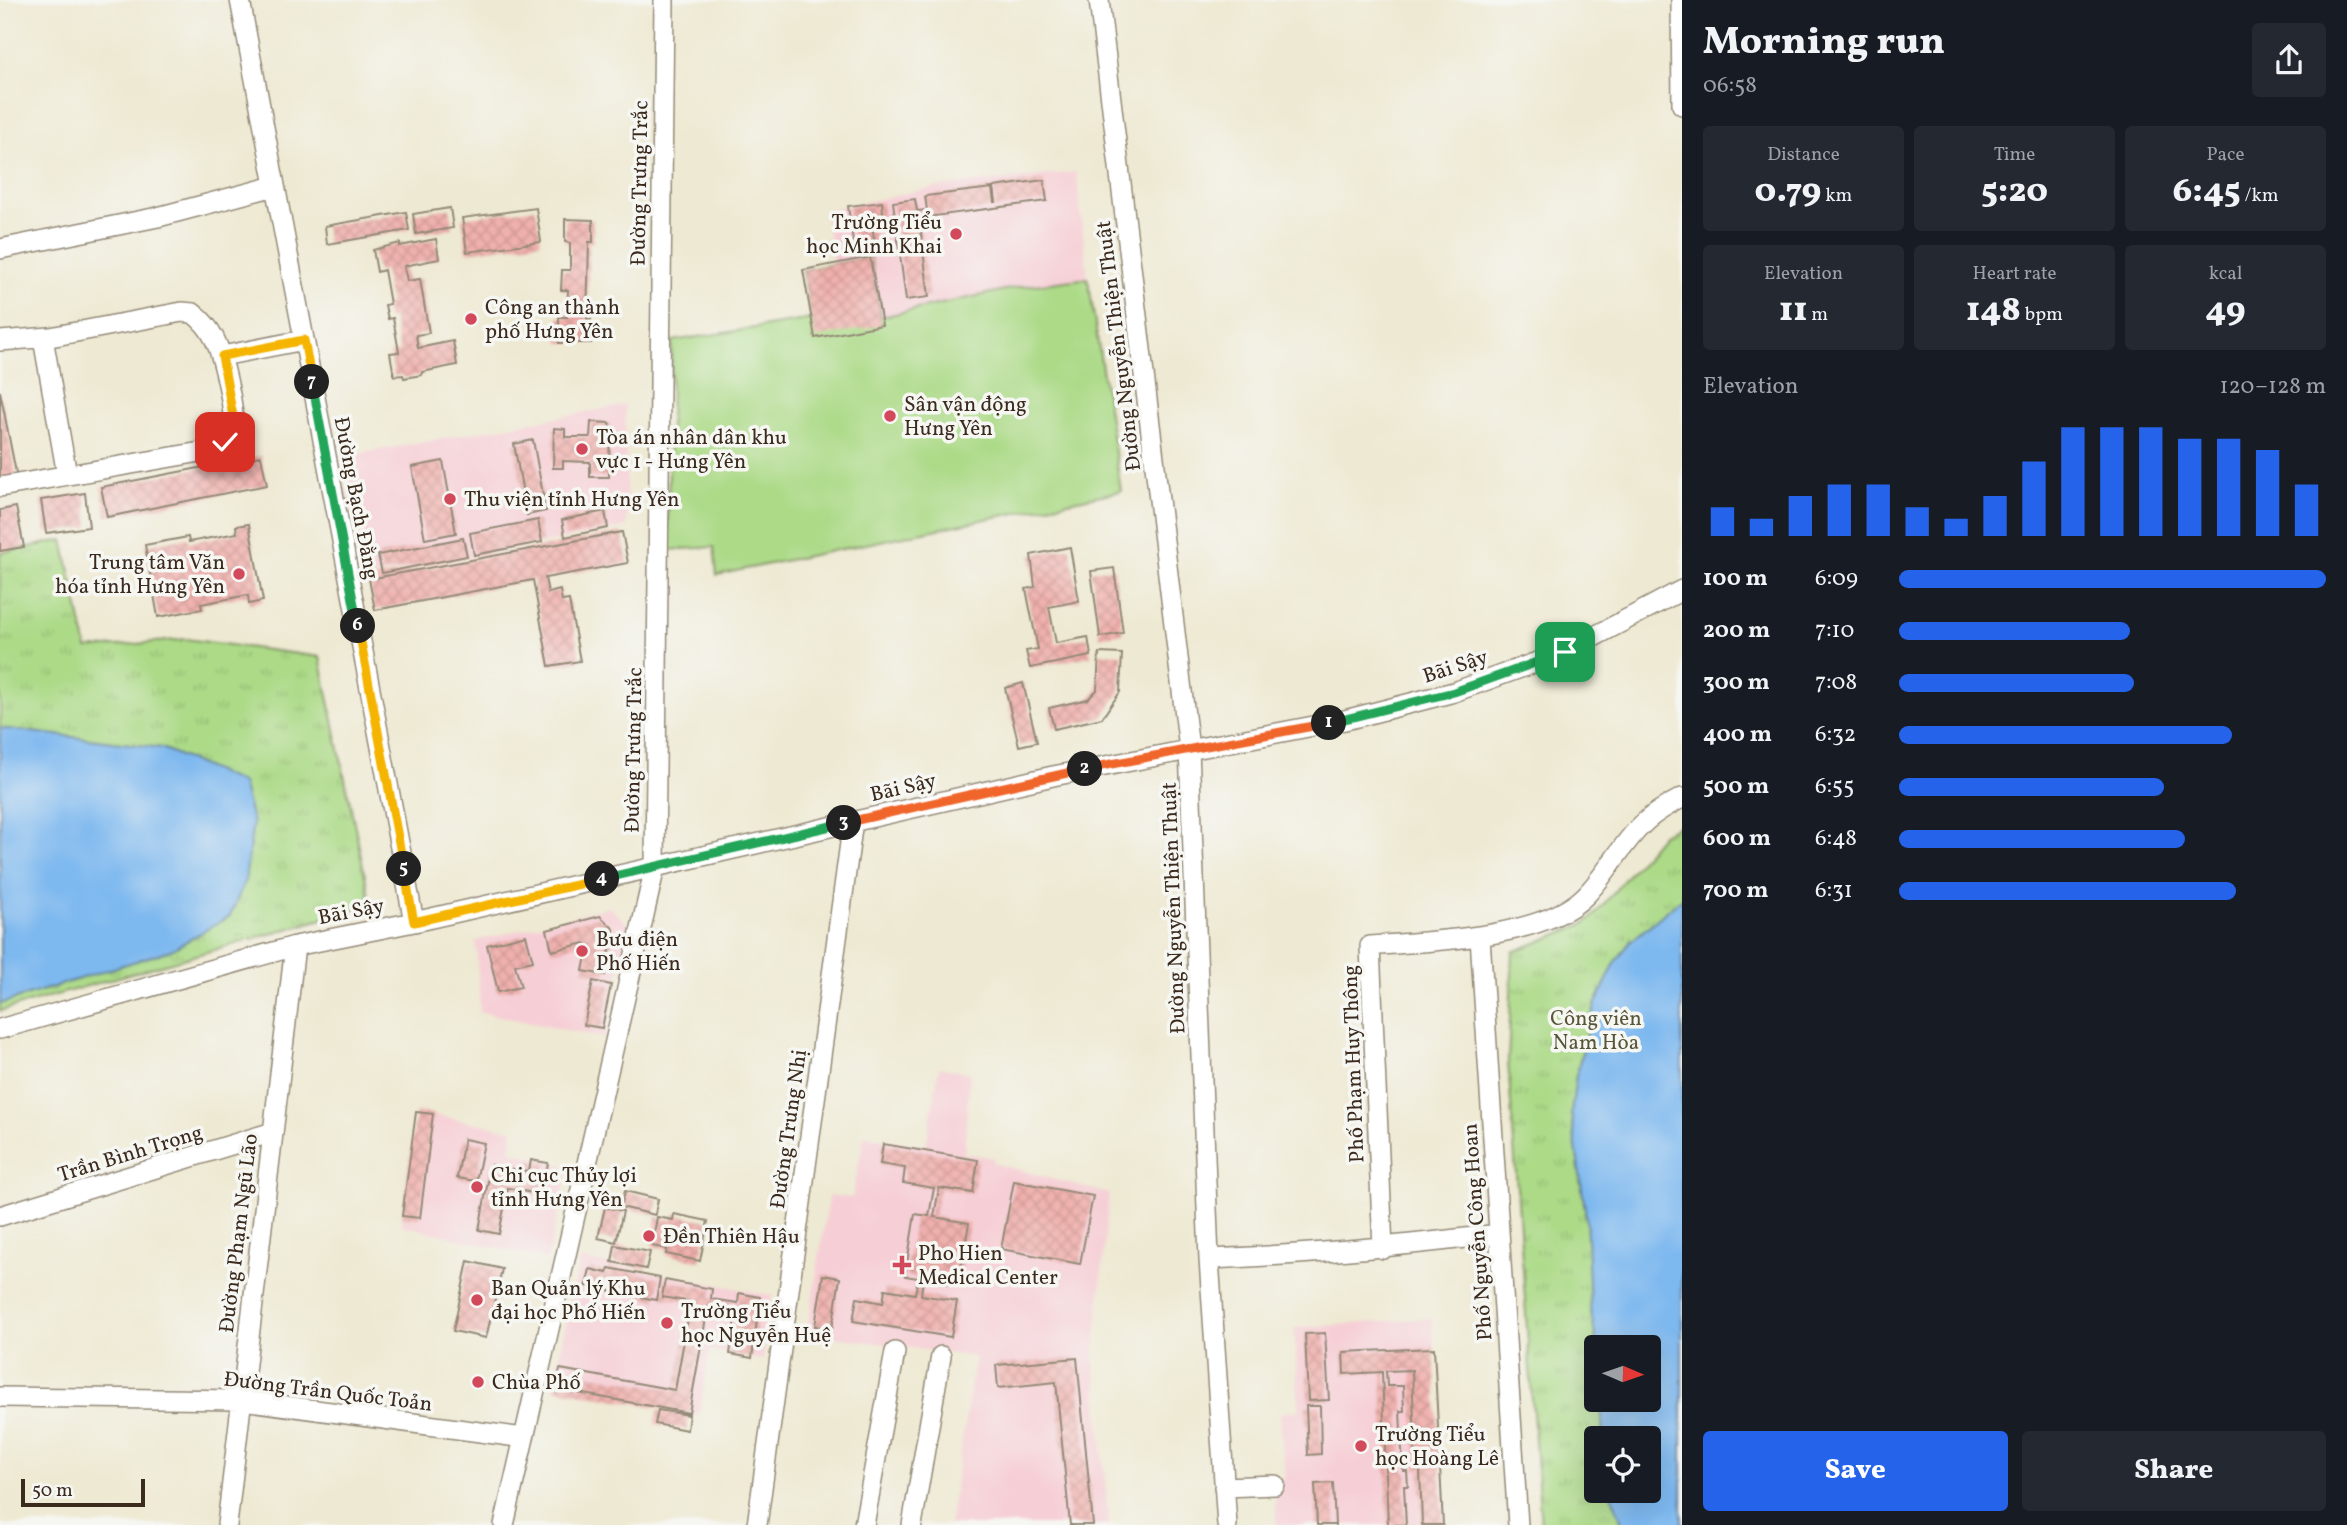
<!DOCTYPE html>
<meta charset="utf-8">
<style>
:root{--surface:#171b24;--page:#242831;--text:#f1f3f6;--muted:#9ea1a6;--accent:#2563eb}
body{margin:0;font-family:Vollkorn,serif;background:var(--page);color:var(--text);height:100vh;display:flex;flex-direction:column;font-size:26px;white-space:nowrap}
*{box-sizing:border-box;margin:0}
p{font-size:23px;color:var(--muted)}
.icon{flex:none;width:38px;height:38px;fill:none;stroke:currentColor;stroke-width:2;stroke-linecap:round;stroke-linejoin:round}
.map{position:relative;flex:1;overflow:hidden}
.side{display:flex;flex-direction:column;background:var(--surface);width:665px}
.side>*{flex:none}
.needle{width:46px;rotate:92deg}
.fabs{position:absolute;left:1584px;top:1335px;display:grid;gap:14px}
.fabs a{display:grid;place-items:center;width:77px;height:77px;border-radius:7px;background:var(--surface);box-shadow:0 7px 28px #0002;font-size:35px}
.scale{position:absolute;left:21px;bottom:18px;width:124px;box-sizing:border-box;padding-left:7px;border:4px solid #3b2a1e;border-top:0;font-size:19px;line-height:24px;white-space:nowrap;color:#3b2a1e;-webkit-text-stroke:5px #f6f6f2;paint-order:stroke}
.pin{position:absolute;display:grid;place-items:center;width:60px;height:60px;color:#fff;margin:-30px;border-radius:14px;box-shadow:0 4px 10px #0006}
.km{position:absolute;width:35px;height:35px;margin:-18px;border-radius:50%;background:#222;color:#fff;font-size:19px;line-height:35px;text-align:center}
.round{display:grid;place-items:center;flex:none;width:74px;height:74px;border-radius:7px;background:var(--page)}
.summary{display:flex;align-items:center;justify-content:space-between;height:119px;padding:0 21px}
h1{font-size:38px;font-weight:800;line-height:52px}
.stats{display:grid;grid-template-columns:repeat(3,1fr);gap:10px;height:119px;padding:7px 21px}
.stats div{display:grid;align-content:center;border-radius:7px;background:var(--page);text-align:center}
.stats b{font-size:35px;font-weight:800}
.stats small{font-size:19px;font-weight:400}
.stats p{font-size:19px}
.chart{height:196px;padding:14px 21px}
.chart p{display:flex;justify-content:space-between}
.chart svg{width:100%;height:126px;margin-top:7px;stroke:var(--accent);stroke-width:6}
.cta{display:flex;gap:14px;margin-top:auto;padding:14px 21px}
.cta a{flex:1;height:80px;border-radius:7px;background:var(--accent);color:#fff;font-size:28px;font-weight:800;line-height:80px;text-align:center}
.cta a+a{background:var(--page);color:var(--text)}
ul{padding:0 21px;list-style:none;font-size:23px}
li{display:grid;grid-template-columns:112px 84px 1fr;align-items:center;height:52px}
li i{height:18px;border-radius:9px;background:var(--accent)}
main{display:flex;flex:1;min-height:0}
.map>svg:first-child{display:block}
.built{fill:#f6cfd6}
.grass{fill:#acda87;stroke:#748252;stroke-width:2}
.park{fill:url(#park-tufts);stroke:#748252;stroke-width:2;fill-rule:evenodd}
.water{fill:#7db8ef;stroke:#5c7186;stroke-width:2}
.building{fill:url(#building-cross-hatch)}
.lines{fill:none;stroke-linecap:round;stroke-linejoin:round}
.minor-casing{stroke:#948a78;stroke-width:22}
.minor{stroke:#fff;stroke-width:19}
.split-1-casing{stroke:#fff;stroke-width:14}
.split-2-casing{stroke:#fff;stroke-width:14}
.split-3-casing{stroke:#fff;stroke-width:14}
.split-4-casing{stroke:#fff;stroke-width:14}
.split-5-casing{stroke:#fff;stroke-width:14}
.split-6-casing{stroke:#fff;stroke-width:14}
.split-7-casing{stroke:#fff;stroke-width:14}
.split-8-casing{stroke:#fff;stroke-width:14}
.split-1{stroke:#22a559;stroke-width:9}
.split-2{stroke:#f0652b;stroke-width:9}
.split-3{stroke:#f0652b;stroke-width:9}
.split-4{stroke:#22a559;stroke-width:9}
.split-5{stroke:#f5b400;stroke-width:9}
.split-6{stroke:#f5b400;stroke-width:9}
.split-7{stroke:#22a559;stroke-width:9}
.split-8{stroke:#f5b400;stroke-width:9}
.poi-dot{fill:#d1495b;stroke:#f6f6f2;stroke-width:2.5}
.labels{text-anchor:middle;stroke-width:7;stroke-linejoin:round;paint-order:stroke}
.street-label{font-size:21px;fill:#3b2a1e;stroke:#f6f6f2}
.poi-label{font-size:21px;fill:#3b2a1e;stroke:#f6f6f2;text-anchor:start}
.park-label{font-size:21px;fill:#575638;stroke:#f6f6f2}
</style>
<main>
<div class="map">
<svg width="1682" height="1525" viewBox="0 0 1682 1525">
<defs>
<pattern id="park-tufts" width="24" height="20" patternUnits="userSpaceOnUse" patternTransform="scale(1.75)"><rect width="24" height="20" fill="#acda87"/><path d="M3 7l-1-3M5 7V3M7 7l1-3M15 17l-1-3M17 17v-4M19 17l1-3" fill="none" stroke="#95bb74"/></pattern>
<pattern id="building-cross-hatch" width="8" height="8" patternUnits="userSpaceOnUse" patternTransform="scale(1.75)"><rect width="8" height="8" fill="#f0b1ad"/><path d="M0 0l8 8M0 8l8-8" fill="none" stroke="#cf9894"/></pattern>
</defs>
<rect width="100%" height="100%" fill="#f6f6f2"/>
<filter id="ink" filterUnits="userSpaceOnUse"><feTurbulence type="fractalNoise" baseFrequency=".0143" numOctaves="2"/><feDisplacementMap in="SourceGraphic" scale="14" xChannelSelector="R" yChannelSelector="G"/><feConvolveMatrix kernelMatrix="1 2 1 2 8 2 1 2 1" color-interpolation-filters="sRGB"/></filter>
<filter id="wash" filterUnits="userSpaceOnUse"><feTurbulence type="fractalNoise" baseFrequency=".00686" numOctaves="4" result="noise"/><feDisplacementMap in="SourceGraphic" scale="28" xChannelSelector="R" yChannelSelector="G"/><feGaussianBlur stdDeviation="1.57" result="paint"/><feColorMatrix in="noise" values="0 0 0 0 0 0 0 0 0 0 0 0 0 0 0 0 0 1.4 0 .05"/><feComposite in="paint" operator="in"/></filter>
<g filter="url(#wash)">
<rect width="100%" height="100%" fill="#eee9d2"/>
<path class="built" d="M1076 172 1088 278 1019 287 880 317 870 258 833 264 825 211 935 187Z
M625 405 627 527 364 578 341 457Z
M609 907 629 925 604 1038 480 1012 476 941Z
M939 1067 970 1073 964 1153 994 1158 993 1163 1109 1194 1094 1358 1109 1525H949L975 1357 807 1333 829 1195 852 1198 864 1136 926 1146Z
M416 1112 513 1130 510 1151 569 1167 547 1260 401 1225Z
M580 1259 772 1295 763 1360 710 1350 699 1415 552 1388Z
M1432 1318 1445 1525H1277L1274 1481 1285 1479 1280 1413 1299 1410 1294 1328Z"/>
<path class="grass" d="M870 257 881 317 1019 287 1088 278 1121 491 717 575 714 547 667 550 672 341 812 319 803 270Z"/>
<path class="park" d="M63 540 87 649 186 639 320 657 371 905 0 1011V553Z
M1682 824V1525H1541L1508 1061 1513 952 1584 924 1594 916 1662 834ZM1596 1348H1648V1400H1596ZM1596 1438H1648V1491H1596Z"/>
<path class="water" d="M0 728 162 748 242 783 253 823 245 881 230 916 171 950 0 1004Z
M1682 898V1525H1623L1610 1491H1648V1438H1603L1601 1400H1648V1348L1597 1347 1590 1307 1586 1217 1571 1113 1576 1075 1595 1005 1615 963 1630 942Z"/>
<g id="blocks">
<path class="building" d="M1044 180 1047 201 919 218 929 297 906 300 893 202 915 199 917 211 927 210 925 196 992 188 994 202H996L994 187Z
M882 202 884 223 872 224 876 254 855 256 848 206Z
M450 208 453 228 416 234 413 214Z
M536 208 541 242 467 252 462 218Z
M406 212 409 230 327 244 325 226Z
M565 219 593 220V242H589L587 319H591V343H559V317H567L568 290H561L562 270H570V243L565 242Z
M436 239 439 259 404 266 407 281 420 279 429 333 416 335 418 348 453 341 457 365 422 372V375L404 378 403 375 394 376 390 353 399 352 393 318 388 319 385 305 390 304 384 270 377 272 373 250 400 243V246Z
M870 257 882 325 815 338 803 270Z
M0 391 17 478 0 481Z
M591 422 610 423 609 477H590V462L563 461V468H553L554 428 565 429V437H590Z
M533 440 546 511 527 515 514 444Z
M261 456 267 485 107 517 101 487Z
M443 461 456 533 425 539 412 467Z
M85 493 89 527 46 533 41 500Z
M16 507 24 547 0 551V510Z
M605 511 608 528 565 537 562 520Z
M538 520 542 542 474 555 470 533Z
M249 524 263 601 249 604 248 595 201 604 202 609 158 617 145 545 188 537 189 542 237 533 236 526Z
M622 532 628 563 545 578 548 593 560 590 562 601 569 600 580 661 549 666 533 580 375 610 369 579Z
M463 538 467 556 382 573 378 555Z
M1070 547 1079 601 1049 607 1056 643 1088 637 1091 656 1030 668 1026 651 1038 649 1026 589 1035 587 1031 555Z
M1114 568 1123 633 1100 637 1091 571Z
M1099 653 1122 654 1120 692 1102 718 1054 729 1049 708 1088 699 1097 690Z
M1023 683 1037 742 1019 746 1005 688Z
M600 916 614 929 605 975 583 971 588 946 585 943 552 951 547 930Z
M526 935 533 961 515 965 521 987 498 992 487 945Z
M593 981 611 985 602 1028 584 1025Z
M416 1112 433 1114 420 1218 402 1216Z
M464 1139 484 1143 476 1181 457 1178Z
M883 1144 978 1160 973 1193 939 1188 934 1217 969 1223 958 1285 923 1280 921 1295 957 1301 951 1337 853 1321 857 1298 883 1303 885 1289 915 1294 918 1278 905 1276 915 1214 929 1216 934 1188 903 1183 905 1168 880 1164Z
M531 1160 548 1163 542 1195 508 1188 499 1234 479 1230 491 1165 529 1172Z
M1014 1181 1093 1196 1080 1264 1001 1249Z
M625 1191 658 1199 655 1215 621 1207Z
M605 1207 623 1211 616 1242 598 1238Z
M674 1214 708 1221 700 1261 666 1254 667 1249 652 1246 657 1217 673 1220Z
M615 1245 650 1252 646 1269 612 1262Z
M468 1261 502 1269 486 1338 453 1331Z
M609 1268 660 1278 656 1300 586 1286 590 1269 607 1273Z
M823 1275 840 1278 832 1329 815 1326Z
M665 1280 712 1289 711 1299 738 1303 739 1293 760 1297 752 1358 730 1354 736 1312 708 1307 689 1413 556 1389 560 1369 675 1390 691 1302 662 1297Z
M1325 1333 1329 1400 1308 1401 1305 1334Z
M1434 1348 1443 1525H1422L1420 1469 1416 1470 1412 1370 1386 1371 1387 1386H1403L1404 1411H1400L1403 1471H1407L1408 1486H1404L1406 1525H1388L1382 1372 1344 1374 1343 1352Z
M1077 1358 1093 1525H1070L1056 1382 998 1388 996 1365Z
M1306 1406H1320L1321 1454 1308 1455Z
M658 1410 689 1415 687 1430 655 1424Z
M1333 1483 1335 1525H1317L1315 1484Z"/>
</g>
</g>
<g filter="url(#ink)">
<use href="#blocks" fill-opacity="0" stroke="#948a78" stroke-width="2"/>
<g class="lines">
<defs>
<path id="minor" d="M240 0 414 922
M1099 0 1189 749 1209 1259 1227 1525
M1681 0 1682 105
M0 249 158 217 275 186
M43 338 67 475
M0 341 50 337 182 312 193 313C202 320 209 328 214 338 222 353 238 418 232 432 228 441 219 445 212 450L0 487
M222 356 304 340
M1480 937 1518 1525
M0 1029 295 946 414 922 1053 776 1345 720 1454 692 1565 652 1682 590
M0 1216 273 1132
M1383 1249 1370 946C1429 941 1542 939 1585 896 1608 873 1622 842 1646 821 1656 812 1670 804 1682 798
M1209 1259C1307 1255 1403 1246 1499 1234
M0 1397 242 1400 524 1438
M1224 1487 1275 1485
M227 1525 295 946
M504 1525 655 867 664 0
M757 1525 853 821
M864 1525 895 1352
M912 1525 941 1356"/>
</defs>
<use href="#minor" class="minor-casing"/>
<use href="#minor" class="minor"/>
</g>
</g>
<g class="lines" filter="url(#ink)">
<defs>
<path id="split-1" d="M1329 723 1454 692 1565 652"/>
<path id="split-2" d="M1085 769 1329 723"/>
<path id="split-3" d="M844 823 1085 769"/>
<path id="split-4" d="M602 879 844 823"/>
<path id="split-5" d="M404 869 414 922 602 879"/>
<path id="split-6" d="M358 626 404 869"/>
<path id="split-7" d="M312 382 358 626"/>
<path id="split-8" d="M225 442 232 433 234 422 222 356 304 340 312 382"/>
</defs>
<use href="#split-1" class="split-1-casing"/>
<use href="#split-2" class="split-2-casing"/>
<use href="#split-3" class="split-3-casing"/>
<use href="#split-4" class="split-4-casing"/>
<use href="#split-5" class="split-5-casing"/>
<use href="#split-6" class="split-6-casing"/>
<use href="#split-7" class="split-7-casing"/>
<use href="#split-8" class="split-8-casing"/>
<use href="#split-1" class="split-1"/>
<use href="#split-2" class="split-2"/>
<use href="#split-3" class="split-3"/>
<use href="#split-4" class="split-4"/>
<use href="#split-5" class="split-5"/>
<use href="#split-6" class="split-6"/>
<use href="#split-7" class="split-7"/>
<use href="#split-8" class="split-8"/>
</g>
<g class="poi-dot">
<circle cx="956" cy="234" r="7"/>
<circle cx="471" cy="319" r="7"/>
<circle cx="890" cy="416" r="7"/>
<circle cx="582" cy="449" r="7"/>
<circle cx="450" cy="499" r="7"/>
<circle cx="239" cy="574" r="7"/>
<circle cx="582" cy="951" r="7"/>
<circle cx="477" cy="1187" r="7"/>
<circle cx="649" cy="1236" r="7"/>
<path d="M898.5 1254.5h7v7h7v7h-7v7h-7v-7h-7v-7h7z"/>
<circle cx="477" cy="1300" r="7"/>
<circle cx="667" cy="1323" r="7"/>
<circle cx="478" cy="1382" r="7"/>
<circle cx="1361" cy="1446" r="7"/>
</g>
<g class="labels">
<g class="street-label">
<text transform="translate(639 183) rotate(-89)" y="7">Đường Trưng Trắc</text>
<text transform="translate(1118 346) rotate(-97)" y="7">Đường Nguyễn Thiện Thuật</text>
<text transform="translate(357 498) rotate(79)" y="7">Đường Bạch Đằng</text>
<text transform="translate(1455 666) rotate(-18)" y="7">Bãi Sậy</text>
<text transform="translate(633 750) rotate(-89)" y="7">Đường Trưng Trắc</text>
<text transform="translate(903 787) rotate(-13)" y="7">Bãi Sậy</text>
<text transform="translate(1173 908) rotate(-92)" y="7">Đường Nguyễn Thiện Thuật</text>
<text transform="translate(351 911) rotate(-11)" y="7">Bãi Sậy</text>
<text transform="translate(1353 1064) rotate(-92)" y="7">Phố Phạm Huy Thông</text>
<text transform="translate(788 1129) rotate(-82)" y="7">Đường Trưng Nhị</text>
<text transform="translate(130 1153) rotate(-17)" y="7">Trần Bình Trọng</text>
<text transform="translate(1477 1232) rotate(-94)" y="7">Phố Nguyễn Công Hoan</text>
<text transform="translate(238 1233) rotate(-83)" y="7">Đường Phạm Ngũ Lão</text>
<text transform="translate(328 1391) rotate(7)" y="7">Đường Trần Quốc Toản</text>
</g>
<g class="poi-label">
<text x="942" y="229" text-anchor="end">Trường Tiểu<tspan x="942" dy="24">học Minh Khai</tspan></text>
<text x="485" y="314">Công an thành<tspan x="485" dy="24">phố Hưng Yên</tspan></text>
<text x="904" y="411">Sân vận động<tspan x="904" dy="24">Hưng Yên</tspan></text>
<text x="596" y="444">Tòa án nhân dân khu<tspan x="596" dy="24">vực 1 - Hưng Yên</tspan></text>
<text x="464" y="506">Thu viện tỉnh Hưng Yên</text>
<text x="225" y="569" text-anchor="end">Trung tâm Văn<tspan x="225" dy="24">hóa tỉnh Hưng Yên</tspan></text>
<text x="596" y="946">Bưu điện<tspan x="596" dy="24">Phố Hiến</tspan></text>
<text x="491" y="1182">Chi cục Thủy lợi<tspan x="491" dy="24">tỉnh Hưng Yên</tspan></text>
<text x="663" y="1243">Đền Thiên Hậu</text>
<text x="918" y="1260">Pho Hien<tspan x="918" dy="24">Medical Center</tspan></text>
<text x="491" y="1295">Ban Quản lý Khu<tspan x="491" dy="24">đại học Phố Hiến</tspan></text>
<text x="681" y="1318">Trường Tiểu<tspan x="681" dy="24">học Nguyễn Huệ</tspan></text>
<text x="492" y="1389">Chùa Phố</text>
<text x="1375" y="1441">Trường Tiểu<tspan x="1375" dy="24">học Hoàng Lê</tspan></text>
</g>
<g class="park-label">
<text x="1596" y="1025">Công viên<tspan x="1596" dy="24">Nam Hòa</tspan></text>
</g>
</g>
</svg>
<div class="fabs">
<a><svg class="needle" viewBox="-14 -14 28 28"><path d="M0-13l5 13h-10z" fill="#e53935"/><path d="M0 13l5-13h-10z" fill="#9ea1a6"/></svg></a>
<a><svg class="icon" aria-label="locate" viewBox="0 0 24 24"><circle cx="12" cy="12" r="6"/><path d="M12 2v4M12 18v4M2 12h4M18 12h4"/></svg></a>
</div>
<div class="scale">50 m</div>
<div class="pin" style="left:1565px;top:652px;background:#1e9e55"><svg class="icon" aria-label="arrive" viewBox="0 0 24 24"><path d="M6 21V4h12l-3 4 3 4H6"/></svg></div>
<div class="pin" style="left:225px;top:442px;background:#d93025"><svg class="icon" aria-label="check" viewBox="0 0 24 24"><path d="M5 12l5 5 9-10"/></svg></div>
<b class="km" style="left:1329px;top:723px">1</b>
<b class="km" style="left:1085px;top:769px">2</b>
<b class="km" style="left:844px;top:823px">3</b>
<b class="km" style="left:602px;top:879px">4</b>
<b class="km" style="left:404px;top:869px">5</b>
<b class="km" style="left:358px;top:626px">6</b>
<b class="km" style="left:312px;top:382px">7</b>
</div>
<section class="side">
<div class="summary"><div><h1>Morning run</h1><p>06:58</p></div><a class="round"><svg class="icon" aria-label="share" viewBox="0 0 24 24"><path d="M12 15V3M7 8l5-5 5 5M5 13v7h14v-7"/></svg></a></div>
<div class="stats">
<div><p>Distance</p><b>0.79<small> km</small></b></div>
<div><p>Time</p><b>5:20</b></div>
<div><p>Pace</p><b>6:45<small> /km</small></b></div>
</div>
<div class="stats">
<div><p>Elevation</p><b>11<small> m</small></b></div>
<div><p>Heart rate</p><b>148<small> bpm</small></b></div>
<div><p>kcal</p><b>49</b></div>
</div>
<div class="chart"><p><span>Elevation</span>120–128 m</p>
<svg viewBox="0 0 160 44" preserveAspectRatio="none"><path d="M5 44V34M15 44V38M25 44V30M35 44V26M45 44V26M55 44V34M65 44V38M75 44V30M85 44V18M95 44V6M105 44V6M115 44V6M125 44V10M135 44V10M145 44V14M155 44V26"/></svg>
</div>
<ul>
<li><b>100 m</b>6:09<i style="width:100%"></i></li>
<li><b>200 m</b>7:10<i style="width:54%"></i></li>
<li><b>300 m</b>7:08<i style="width:55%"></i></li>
<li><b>400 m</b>6:32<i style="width:78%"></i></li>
<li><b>500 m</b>6:55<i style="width:62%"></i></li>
<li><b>600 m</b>6:48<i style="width:67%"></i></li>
<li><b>700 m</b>6:31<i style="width:79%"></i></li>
</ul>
<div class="cta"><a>Save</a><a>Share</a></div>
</section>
</main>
